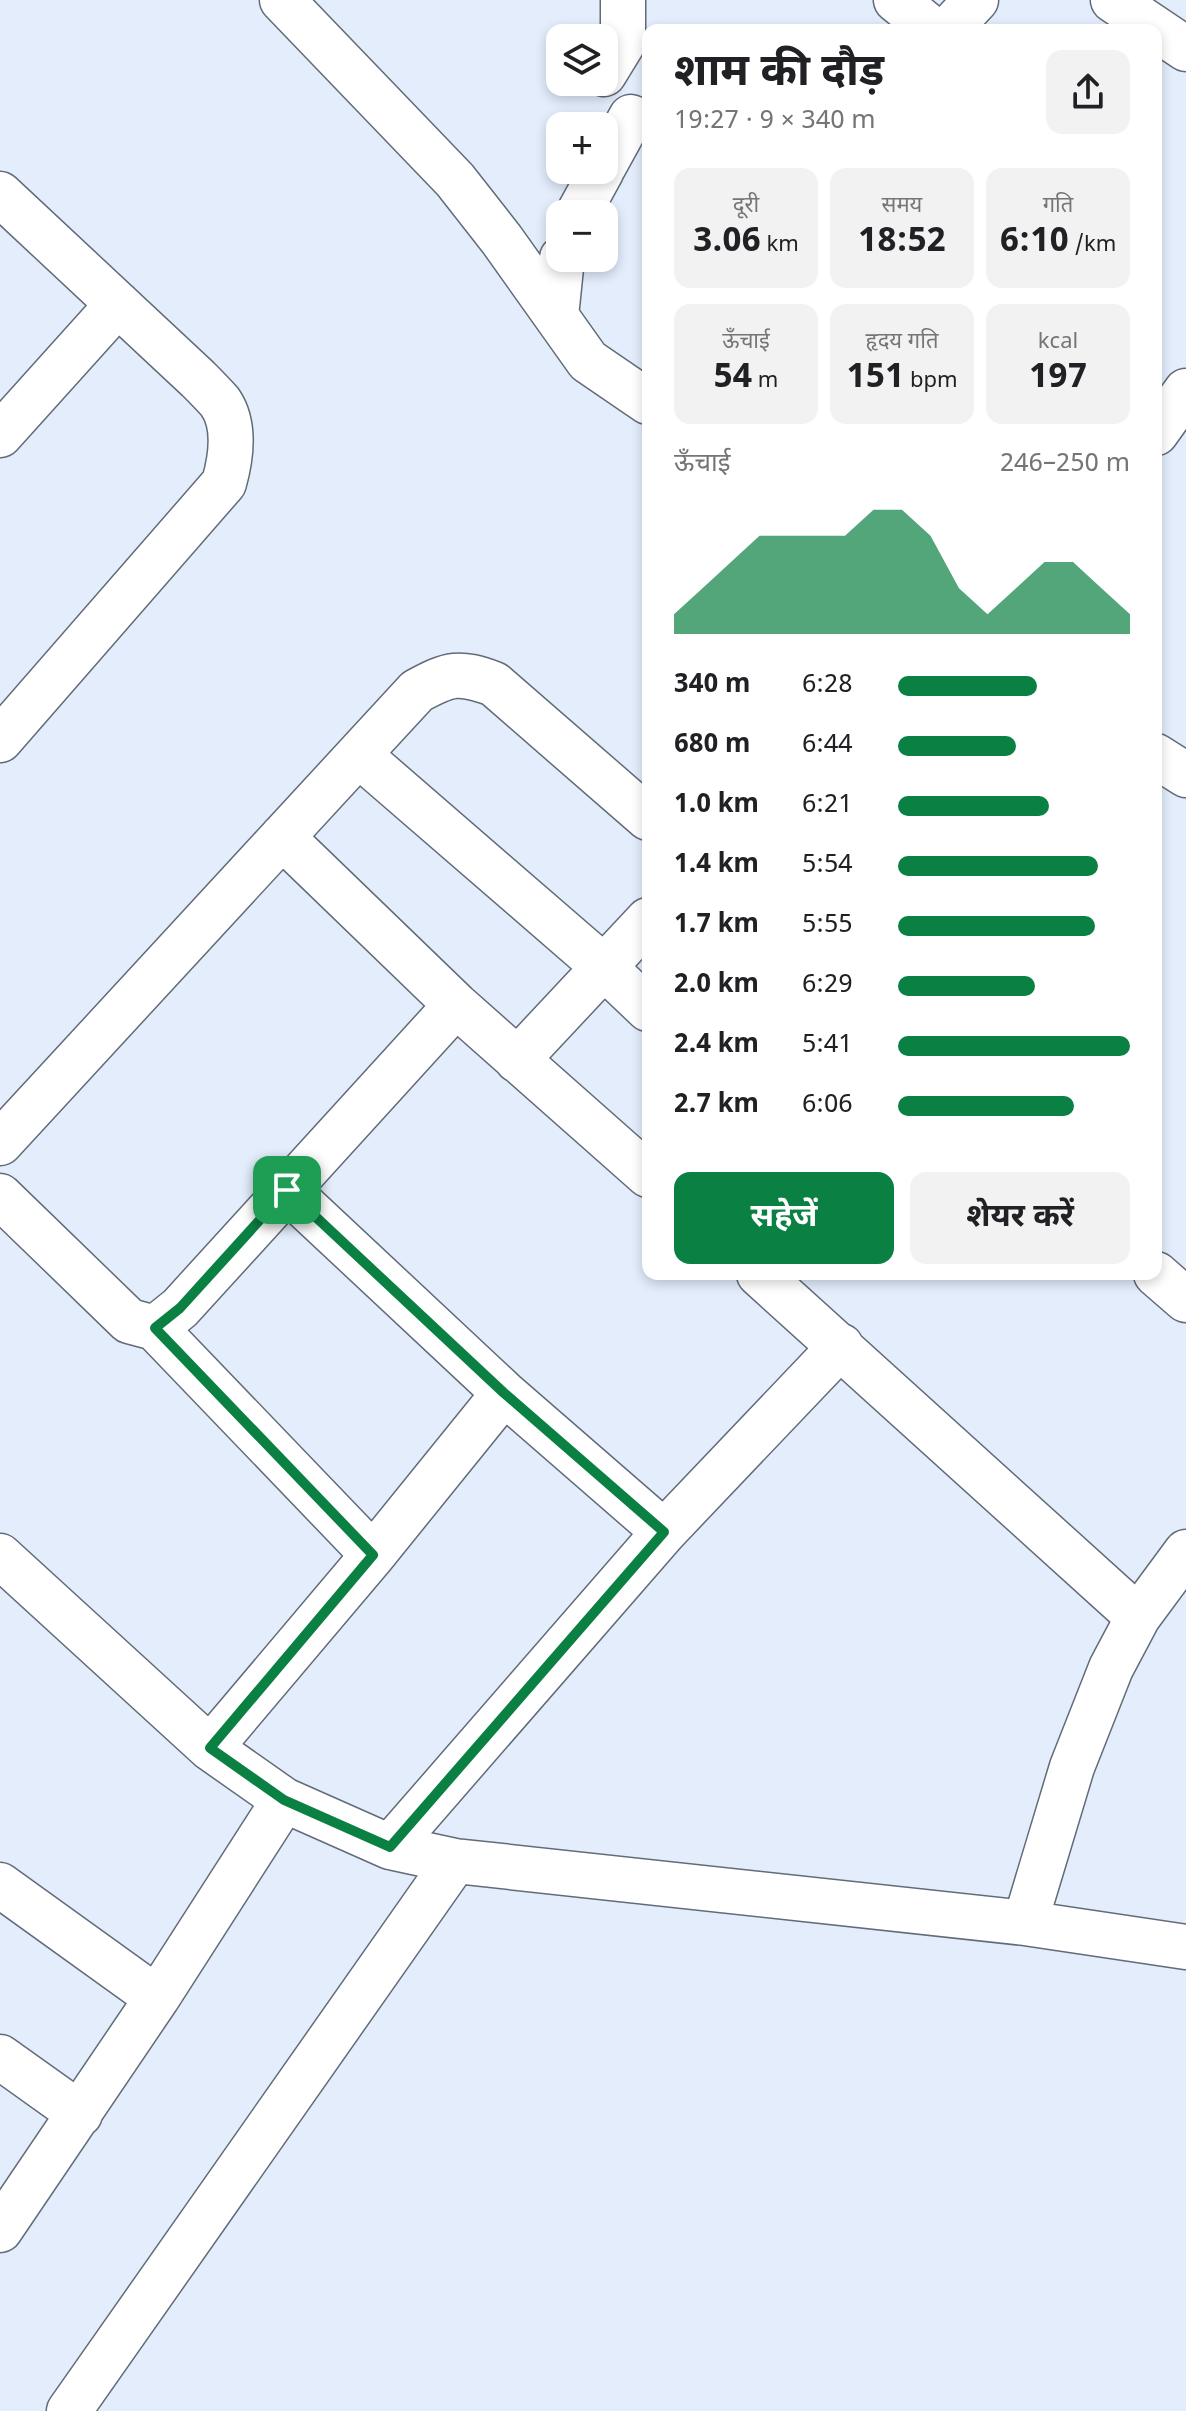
<!DOCTYPE html>
<html lang="hi">
<meta charset="utf-8">
<style>
:root{--surface:#fff;--page:#f2f2f2;--text:#202124;--muted:#757577;--accent:#0b8043}
body{margin:0;font-family:Georgia,"Noto Sans Devanagari",serif;background:var(--page);color:var(--text);height:100vh;display:flex;flex-direction:column;font-size:30px;white-space:nowrap}
*{box-sizing:border-box;margin:0}
p{font-size:26px;color:var(--muted)}
.icon{flex:none;width:44px;height:44px;fill:none;stroke:currentColor;stroke-width:2;stroke-linecap:round;stroke-linejoin:round}
.map{position:relative;flex:1;overflow:hidden}
.drawer{position:absolute;left:642px;top:24px;width:520px;height:1256px;display:flex;flex-direction:column;background:var(--surface);border-radius:16px;box-shadow:0 4px 12px #0003}
.drawer>*{flex:none}
.controls{position:absolute;left:546px;top:24px;display:grid;gap:16px}
.controls a{display:grid;place-items:center;width:72px;height:72px;border-radius:16px;background:var(--surface);box-shadow:0 4px 12px #0003;font-size:40px}
.pin{position:absolute;display:grid;place-items:center;width:68px;height:68px;color:#fff;margin:-34px;border-radius:16px;box-shadow:0 4px 12px #0006}
.round{display:grid;place-items:center;flex:none;width:84px;height:84px;border-radius:16px;background:var(--page)}
.summary{display:flex;align-items:center;justify-content:space-between;height:136px;padding:0 32px}
h1{font-size:44px;font-weight:700;line-height:60px}
.metrics{display:grid;grid-template-columns:repeat(3,1fr);gap:12px;height:136px;padding:8px 32px}
.metrics div{display:grid;align-content:center;border-radius:16px;background:var(--page);text-align:center}
.metrics b{font-size:34px;font-weight:700}
.metrics small{font-size:22px;font-weight:400}
.metrics p{font-size:22px}
.chart{height:224px;padding:16px 32px}
.chart p{display:flex;justify-content:space-between}
.chart svg{width:100%;height:144px;margin-top:8px;fill:var(--accent);opacity:.7}
.button{display:flex;gap:16px;margin-top:auto;padding:16px 32px}
.button a{flex:1;height:92px;border-radius:16px;background:var(--accent);color:#fff;font-size:32px;font-weight:700;line-height:92px;text-align:center}
.button a+a{background:var(--page);color:var(--text)}
ul{padding:0 32px;list-style:none;font-size:26px}
li{display:grid;grid-template-columns:128px 96px 1fr;align-items:center;height:60px}
li i{height:20px;border-radius:10px;background:var(--accent)}
.map>svg:first-child{display:block}
.lines{fill:none;stroke-linecap:round;stroke-linejoin:round}
.street-casing{stroke:#626b78;stroke-width:47}
.street{stroke:#fff;stroke-width:44}
.route-casing{stroke:#fff;stroke-width:16}
.route{stroke:#0b8043;stroke-width:10}
</style>
<div class="map">
<svg width="1186" height="2411" viewBox="0 0 1186 2411">
<rect width="100%" height="100%" fill="#e3edfc"/>
<g class="lines">
<defs>
<path id="street" d="M282 0 455 180 502 240 588 361 648 402
M896 0 933 30
M1113 0 1186 49
M948 30 976 0
M604 74 623 43V0
M604 166 631 117
M0 194 198 379C205 386 213 394 220 402 236 425 231 458 224 483L0 740
M578 214 602 170
M556 316 562 258
M1156 433 1186 391
M0 435 118 304
M359 755 605 968 648 1009
M1156 756 1186 775
M282 837 456 1005 648 1175
M517 1060 648 920
M0 1143 417 691C450 673 459 671 494 684L648 818
M287 1190 504 1393 664 1532
M0 1196 129 1321 155 1328 180 1308 456 1005
M759 1274 1138 1617
M1156 1274 1186 1300
M155 1328 373 1555
M0 1556 210 1748 284 1800 390 1847 455 1861 1025 1923 1186 1947
M210 1748 373 1555 504 1393
M390 1847 664 1532 841 1346
M0 1885 157 1998
M1025 1923 1072 1767 1111 1668 1138 1617 1186 1552
M0 2057 80 2114
M0 2230 157 1998 284 1800
M69 2411 455 1861"/>
</defs>
<use href="#street" class="street-casing"/>
<use href="#street" class="street"/>
</g>
<g class="lines">
<defs>
<path id="route" d="M287 1190 504 1393 664 1532 390 1847 284 1800 210 1748 373 1555 155 1328 180 1308Z"/>
</defs>
<use href="#route" class="route-casing"/>
<use href="#route" class="route"/>
</g>
</svg>
<div class="controls">
<a><svg class="icon" aria-label="layers" viewBox="0 0 24 24"><path d="M12 4l9 5-9 5-9-5zM3 14l9 5 9-5"/></svg></a>
<a>+</a>
<a>−</a>
</div>
<div class="pin" style="left:287px;top:1190px;background:#1e9e55"><svg class="icon" aria-label="arrive" viewBox="0 0 24 24"><path d="M6 21V4h12l-3 4 3 4H6"/></svg></div>
<section class="drawer">
<div class="summary"><div><h1>शाम की दौड़</h1><p>19:27 · 9 × 340 m</p></div><a class="round"><svg class="icon" aria-label="share" viewBox="0 0 24 24"><path d="M12 15V3M7 8l5-5 5 5M5 13v7h14v-7"/></svg></a></div>
<div class="metrics">
<div><p>दूरी</p><b>3.06<small> km</small></b></div>
<div><p>समय</p><b>18:52</b></div>
<div><p>गति</p><b>6:10<small> /km</small></b></div>
</div>
<div class="metrics">
<div><p>ऊँचाई</p><b>54<small> m</small></b></div>
<div><p>हृदय गति</p><b>151<small> bpm</small></b></div>
<div><p>kcal</p><b>197</b></div>
</div>
<div class="chart"><p><span>ऊँचाई</span>246–250 m</p>
<svg viewBox="0 0 160 44" preserveAspectRatio="none"><path d="M0 44V38L10 30L20 22L30 14L40 14L50 14L60 14L70 6L80 6L90 14L100 30L110 38L120 30L130 22L140 22L150 30L160 38V44z"/></svg>
</div>
<ul>
<li><b>340 m</b>6:28<i style="width:60%"></i></li>
<li><b>680 m</b>6:44<i style="width:51%"></i></li>
<li><b>1.0 km</b>6:21<i style="width:65%"></i></li>
<li><b>1.4 km</b>5:54<i style="width:86%"></i></li>
<li><b>1.7 km</b>5:55<i style="width:85%"></i></li>
<li><b>2.0 km</b>6:29<i style="width:59%"></i></li>
<li><b>2.4 km</b>5:41<i style="width:100%"></i></li>
<li><b>2.7 km</b>6:06<i style="width:76%"></i></li>
</ul>
<div class="button"><a>सहेजें</a><a>शेयर करें</a></div>
</section>
</div>
